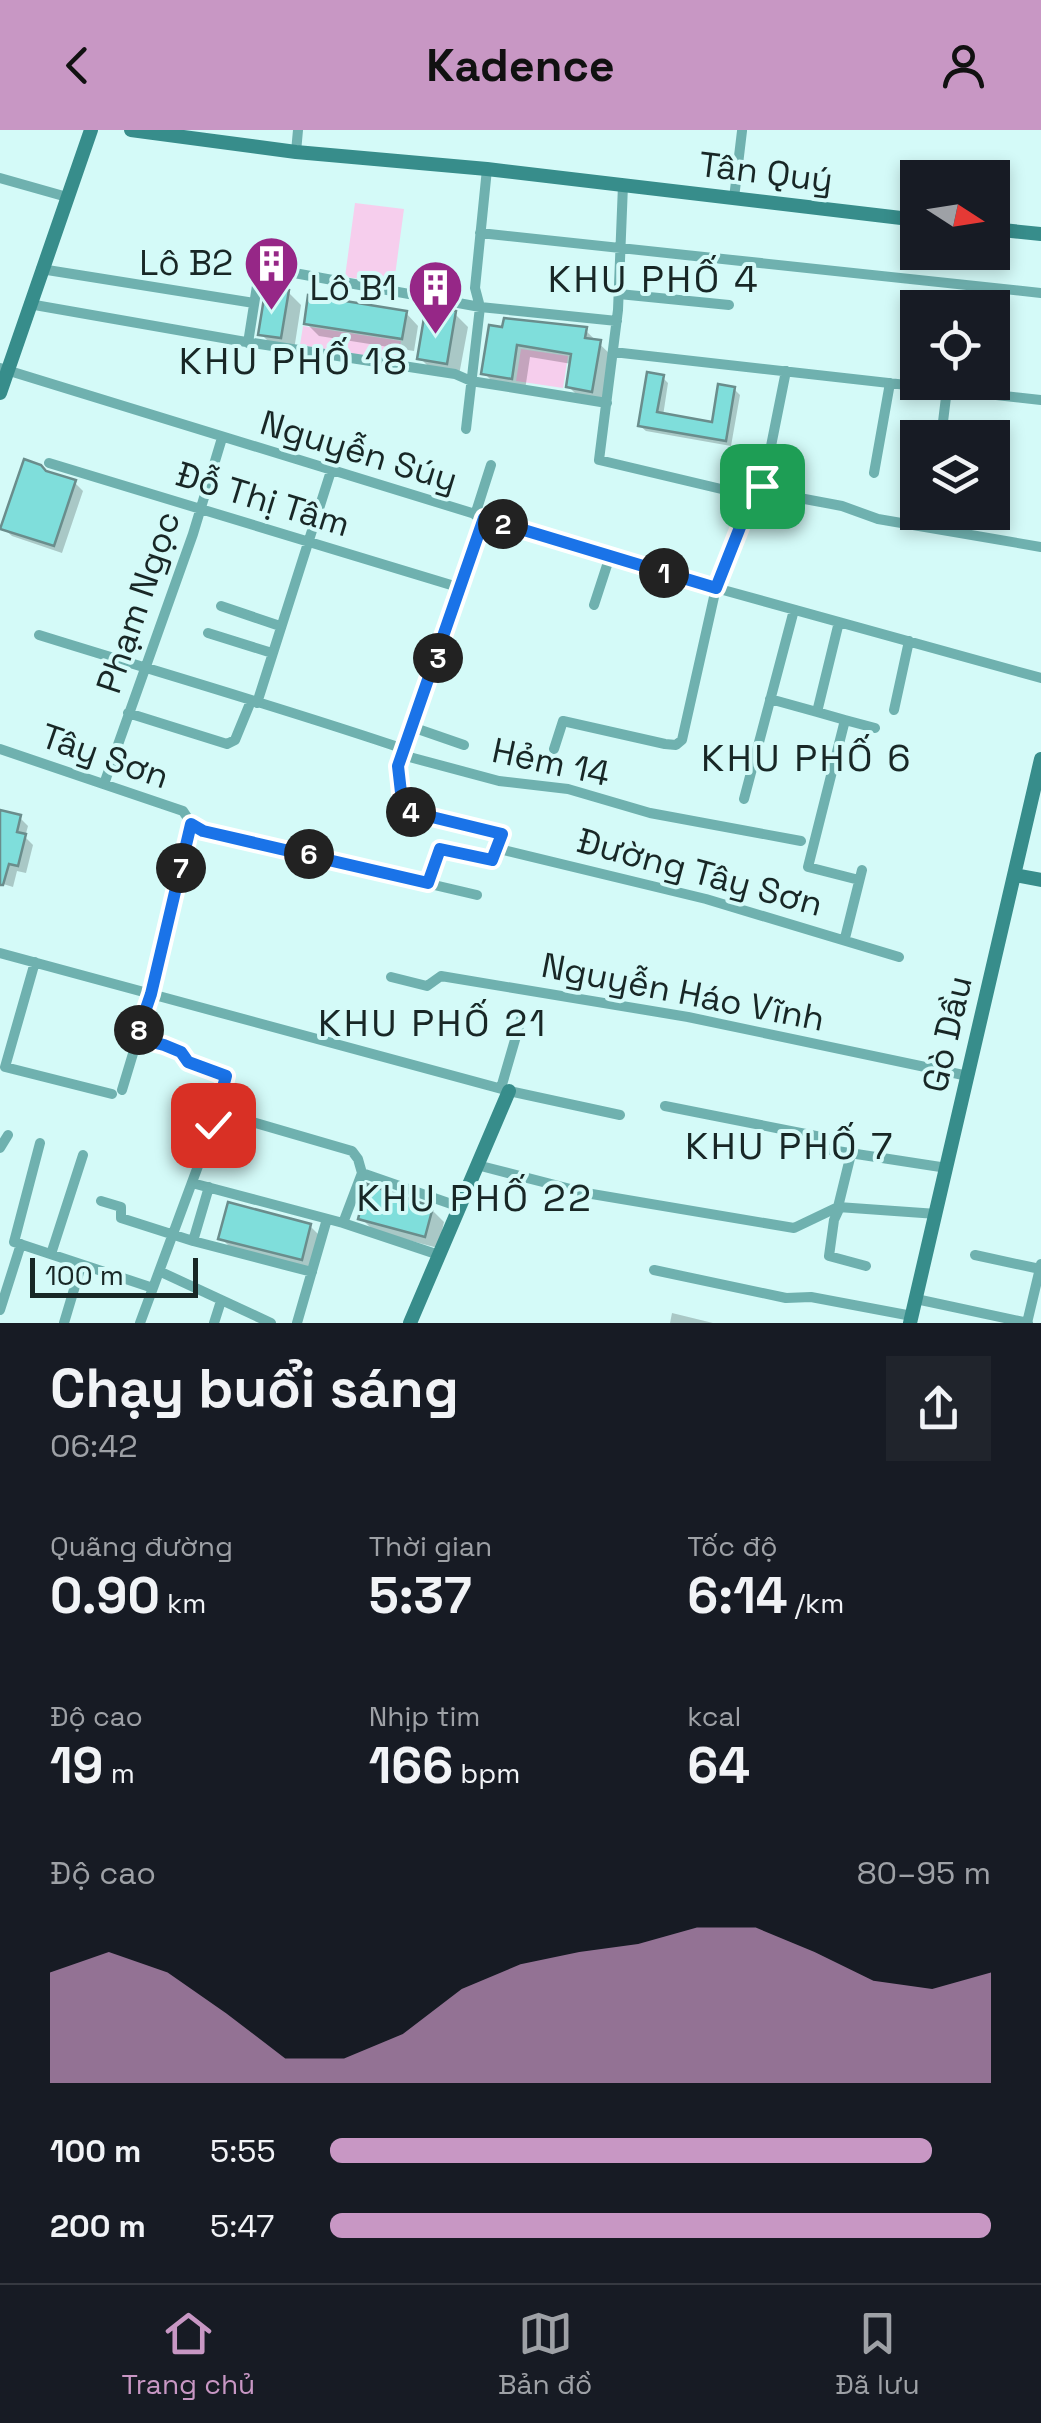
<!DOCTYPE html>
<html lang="vi">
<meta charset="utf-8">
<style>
:root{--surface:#171b24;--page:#20242c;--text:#f1f3f6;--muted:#9ea1a6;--line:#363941;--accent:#c897c4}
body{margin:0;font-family:"Space Grotesk",sans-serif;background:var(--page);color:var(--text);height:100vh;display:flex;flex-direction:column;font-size:38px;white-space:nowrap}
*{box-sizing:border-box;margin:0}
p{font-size:32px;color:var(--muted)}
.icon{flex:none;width:55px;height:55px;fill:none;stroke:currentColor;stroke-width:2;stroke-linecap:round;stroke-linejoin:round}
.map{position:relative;height:1193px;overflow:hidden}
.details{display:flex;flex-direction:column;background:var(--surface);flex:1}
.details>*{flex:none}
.needle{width:65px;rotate:102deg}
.tools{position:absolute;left:900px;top:30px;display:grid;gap:20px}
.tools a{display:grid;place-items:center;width:110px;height:110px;border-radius:0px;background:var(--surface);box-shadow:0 5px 15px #0003;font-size:50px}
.scale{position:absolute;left:30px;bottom:25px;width:168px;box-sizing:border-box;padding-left:10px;border:5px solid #182726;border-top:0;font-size:28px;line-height:35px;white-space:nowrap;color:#182726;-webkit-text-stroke:8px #d4faf8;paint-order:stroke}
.pin{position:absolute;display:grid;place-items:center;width:85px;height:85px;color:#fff;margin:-42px;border-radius:20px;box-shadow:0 5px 15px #0006}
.km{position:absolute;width:50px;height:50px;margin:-25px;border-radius:50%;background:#222;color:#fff;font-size:28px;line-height:50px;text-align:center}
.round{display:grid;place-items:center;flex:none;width:105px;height:105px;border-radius:0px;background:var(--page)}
.headline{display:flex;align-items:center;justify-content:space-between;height:170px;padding:0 50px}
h1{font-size:55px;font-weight:600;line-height:75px}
.stats{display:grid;grid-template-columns:repeat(3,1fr);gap:15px;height:170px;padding:10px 50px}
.stats div{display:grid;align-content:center}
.stats b{font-size:50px;font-weight:600}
.stats small{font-size:28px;font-weight:400}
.stats p{font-size:28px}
.chart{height:280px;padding:20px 50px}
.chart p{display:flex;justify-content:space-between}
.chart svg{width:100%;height:180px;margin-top:10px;fill:var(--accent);opacity:.7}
ul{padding:0 50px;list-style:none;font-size:32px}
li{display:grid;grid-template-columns:160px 120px 1fr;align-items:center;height:75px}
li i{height:25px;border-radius:12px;background:var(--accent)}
header{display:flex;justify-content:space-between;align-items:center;height:130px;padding:0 50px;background:var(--accent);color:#111;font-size:45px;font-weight:600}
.tab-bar{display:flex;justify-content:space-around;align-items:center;height:140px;border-top:2px solid var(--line);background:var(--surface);font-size:28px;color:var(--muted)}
.tab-bar a{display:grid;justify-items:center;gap:5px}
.tab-bar .on{color:var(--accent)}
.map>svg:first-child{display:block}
.green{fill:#f6ceed}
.shadow{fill:#0003}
.building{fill:#7fdedb;stroke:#6a8d8c;stroke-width:2.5}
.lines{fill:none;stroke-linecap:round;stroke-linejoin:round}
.street{stroke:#6fb1af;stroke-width:10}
.secondary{stroke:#378d8b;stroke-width:14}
.route-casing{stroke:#fff;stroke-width:20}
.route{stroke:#1a73e8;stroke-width:12}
.labels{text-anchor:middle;stroke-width:8;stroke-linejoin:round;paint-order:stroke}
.street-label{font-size:35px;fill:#182726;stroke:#d4faf8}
.poi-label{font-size:35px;fill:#182726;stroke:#d4faf8;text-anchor:end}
.neighbourhood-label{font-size:38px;letter-spacing:2.5px;fill:#182726;stroke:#d4faf8}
</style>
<header><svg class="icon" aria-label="back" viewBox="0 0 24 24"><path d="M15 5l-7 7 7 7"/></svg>Kadence<svg class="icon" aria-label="person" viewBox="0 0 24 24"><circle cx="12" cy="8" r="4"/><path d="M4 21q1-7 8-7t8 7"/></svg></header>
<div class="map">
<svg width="1041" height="1193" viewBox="0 0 1041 1193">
<rect width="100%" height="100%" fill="#d4faf8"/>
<path class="green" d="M355 73 404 79 394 153 345 147Z
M303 196 401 211 398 231 300 215Z
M521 219 568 226 563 258 516 251Z"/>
<path class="shadow" d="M288 162 301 175 294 220 274 217 261 204Z
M406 183 418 196 414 221 319 206 306 193Z
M455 184 468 197 459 245 433 241 420 228Z
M491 198 585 200 612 226 605 273 582 270 569 257 572 234 530 227 525 260 497 256 484 243Z
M662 247 668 253 663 286 714 295 734 259 740 265 731 316 646 301 640 296Z
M46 344 75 353 83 361 62 423 12 406 3 398Z
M0 683 20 688 28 696 25 707 33 715 26 743 17 741 13 757 0 753Z
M431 1079 444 1092 438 1118 374 1101 361 1088Z
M310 1096 323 1109 314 1142 234 1121 221 1108Z
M672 1183 713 1193H670Z"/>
<path class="building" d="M266 156 289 160 281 208 258 205Z
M308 165 407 181 402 209 304 194Z
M426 176 456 181 447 234 417 229Z
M504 188 587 197 585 208 601 210 592 262 566 257 571 224 517 215 512 249 481 244 489 195 502 197Z
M647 242 664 245 657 282 712 292 718 254 735 257 726 311 638 296Z
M24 329 41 335 46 341 76 350 54 416 0 399Z
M0 680 21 685 17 702 26 704 18 736 9 734 3 755H0Z
M367 1054 433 1077 425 1107 358 1089Z
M228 1072 311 1094 302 1130 218 1109Z"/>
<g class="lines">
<path class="street" d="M296 22 298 0
M0 48 67 67
M623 55 618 180 599 330 755 367
M734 68 742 1
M480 103 1041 163
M41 139 254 173
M619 164 729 175
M29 174 240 211 455 244 471 251 607 273
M248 213 259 143 267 138 480 177 617 191
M613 222 1041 270
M0 238 716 458 1041 548
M466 299 480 177 475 158 487 39
M941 308 947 259
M49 333 461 458
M874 343 890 253
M794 367 842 376 878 389 1041 417
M475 385 491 335
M484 388 398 636 403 680 498 702 503 704 499 719
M594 475 610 426
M221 476 280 496
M839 492 817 582 845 590 808 737 859 750
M208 503 272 523
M39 505C161 543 283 578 404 619
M770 569 817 582
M257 573 331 341
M894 580 909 511
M128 583 227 614 235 610 251 571
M845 590 875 598
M412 597 464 615
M0 619 183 681 191 693 203 701 477 765
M554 619 563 591 665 614 676 615 682 610 716 458 748 377 763 356 786 241
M402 625 499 651 568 659 650 683 801 711
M104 654 193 404 222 308
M744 669 794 480
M428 753 440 719 492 730 499 719 706 769 899 827
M845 808 862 740
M0 823 509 961 620 985
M35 832 5 937 112 964
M391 847 427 856 441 846 688 887 968 946
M136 908 165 915 181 922 188 932 225 946 218 982 140 1193
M501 958 521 889
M122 960 151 864 191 693
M665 976 821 1007
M218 982 352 1021 358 1029 362 1043
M40 1013 14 1112 153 1158
M0 1018 8 1005
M824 1019 947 1038
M477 1035 586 1063 794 1098 838 1077 937 1084
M192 1053 343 1093 439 1125
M101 1071 121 1077V1088L193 1111 209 1057
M838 1077 851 1024
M840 1077 834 1090 829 1126 866 1136
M343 1093 362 1043 460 1077
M193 1111 312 1142
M51 1124 83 1025
M975 1125 1040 1139
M654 1140 786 1168 811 1167 912 1186
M161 1142 271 1193
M916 1169 1028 1193
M0 1180 21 1114
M64 1193 81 1136
M214 1193 221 1171
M297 1193 327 1089
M1027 1193 1041 1134"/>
<path class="secondary" d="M131 0 296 22 487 39 918 90
M992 99 1041 104
M0 263 91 0
M1015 745 1041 750
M410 1193 509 961
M910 1193 1041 629"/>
</g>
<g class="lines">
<defs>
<path id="route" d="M213 995 226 946 188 932 181 922 164 915 136 908 151 864 191 694 203 701 428 753 440 719 492 730 502 704 403 680 398 636 484 388 716 458 748 377 762 356"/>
</defs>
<use href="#route" class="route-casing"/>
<use href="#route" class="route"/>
</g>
<defs>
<symbol id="building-pin" viewBox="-11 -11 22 30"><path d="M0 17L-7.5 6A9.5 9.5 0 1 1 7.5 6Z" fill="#962787" stroke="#d4faf8"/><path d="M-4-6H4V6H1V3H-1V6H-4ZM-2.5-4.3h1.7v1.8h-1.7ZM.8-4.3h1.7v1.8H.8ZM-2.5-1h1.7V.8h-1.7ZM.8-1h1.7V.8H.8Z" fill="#fff"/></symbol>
</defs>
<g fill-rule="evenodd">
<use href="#building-pin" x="240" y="102" width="63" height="86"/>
<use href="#building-pin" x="404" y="126" width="63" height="86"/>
</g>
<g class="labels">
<g class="street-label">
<text transform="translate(766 42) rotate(7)" y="12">Tân Quý</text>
<text transform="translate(359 321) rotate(17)" y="12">Nguyễn Súy</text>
<text transform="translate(263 369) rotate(17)" y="12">Đỗ Thị Tâm</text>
<text transform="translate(138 472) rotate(-71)" y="12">Phạm Ngọc</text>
<text transform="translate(105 626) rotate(19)" y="12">Tây Sơn</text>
<text transform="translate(551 632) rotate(12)" y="12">Hẻm 14</text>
<text transform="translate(700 742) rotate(15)" y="12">Đường Tây Sơn</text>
<text transform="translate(683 862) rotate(11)" y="12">Nguyễn Háo Vĩnh</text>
<text transform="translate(947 904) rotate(-77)" y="12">Gò Dầu</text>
</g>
<g class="poi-label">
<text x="233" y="145">Lô B2</text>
<text x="397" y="170">Lô B1</text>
</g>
<g class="neighbourhood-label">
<text x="654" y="162">KHU PHỐ 4</text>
<text x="294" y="244">KHU PHỐ 18</text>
<text x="807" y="641">KHU PHỐ 6</text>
<text x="433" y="906">KHU PHỐ 21</text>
<text x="790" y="1029">KHU PHỐ 7</text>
<text x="475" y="1081">KHU PHỐ 22</text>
</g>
</g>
</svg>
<div class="tools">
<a><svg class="needle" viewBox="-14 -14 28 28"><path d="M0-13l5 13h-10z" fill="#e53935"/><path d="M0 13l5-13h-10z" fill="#9ea1a6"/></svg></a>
<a><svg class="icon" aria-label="locate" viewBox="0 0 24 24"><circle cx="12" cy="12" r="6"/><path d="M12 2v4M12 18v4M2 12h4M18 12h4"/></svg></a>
<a><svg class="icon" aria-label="layers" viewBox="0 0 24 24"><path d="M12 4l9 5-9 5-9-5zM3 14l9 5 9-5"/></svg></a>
</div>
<div class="scale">100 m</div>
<div class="pin" style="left:762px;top:356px;background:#1e9e55"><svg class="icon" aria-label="arrive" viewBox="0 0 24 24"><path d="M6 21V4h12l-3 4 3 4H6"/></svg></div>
<div class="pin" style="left:213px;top:995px;background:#d93025"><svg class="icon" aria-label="check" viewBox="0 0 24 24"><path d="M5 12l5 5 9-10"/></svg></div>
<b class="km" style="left:664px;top:443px">1</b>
<b class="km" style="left:503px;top:394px">2</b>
<b class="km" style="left:438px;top:528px">3</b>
<b class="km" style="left:411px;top:682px">4</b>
<b class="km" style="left:309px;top:724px">6</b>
<b class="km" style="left:181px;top:738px">7</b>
<b class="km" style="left:139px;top:900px">8</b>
</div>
<section class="details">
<div class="headline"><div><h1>Chạy buổi sáng</h1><p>06:42</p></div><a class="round"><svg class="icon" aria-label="share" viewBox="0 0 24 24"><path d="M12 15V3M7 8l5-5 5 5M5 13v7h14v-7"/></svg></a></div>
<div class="stats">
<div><p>Quãng đường</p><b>0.90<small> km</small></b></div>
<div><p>Thời gian</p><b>5:37</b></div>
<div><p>Tốc độ</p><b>6:14<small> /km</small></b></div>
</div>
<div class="stats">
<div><p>Độ cao</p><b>19<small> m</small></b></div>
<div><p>Nhịp tim</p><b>166<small> bpm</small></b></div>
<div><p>kcal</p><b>64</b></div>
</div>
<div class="chart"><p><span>Độ cao</span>80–95 m</p>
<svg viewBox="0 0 160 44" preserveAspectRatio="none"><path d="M0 44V17L10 12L20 17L30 27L40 38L50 38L60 32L70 21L80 15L90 12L100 10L110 6L120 6L130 12L140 19L150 21L160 17V44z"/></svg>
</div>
<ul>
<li><b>100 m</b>5:55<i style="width:91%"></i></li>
<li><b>200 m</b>5:47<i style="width:100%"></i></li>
</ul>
</section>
<nav class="tab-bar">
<a class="on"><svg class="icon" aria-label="home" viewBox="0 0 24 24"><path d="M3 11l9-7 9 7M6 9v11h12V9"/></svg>Trang chủ</a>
<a><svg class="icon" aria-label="map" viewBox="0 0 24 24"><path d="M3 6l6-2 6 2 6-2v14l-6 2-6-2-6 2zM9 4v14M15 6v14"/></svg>Bản đồ</a>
<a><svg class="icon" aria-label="saved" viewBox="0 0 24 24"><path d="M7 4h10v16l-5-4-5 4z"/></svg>Đã lưu</a>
</nav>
